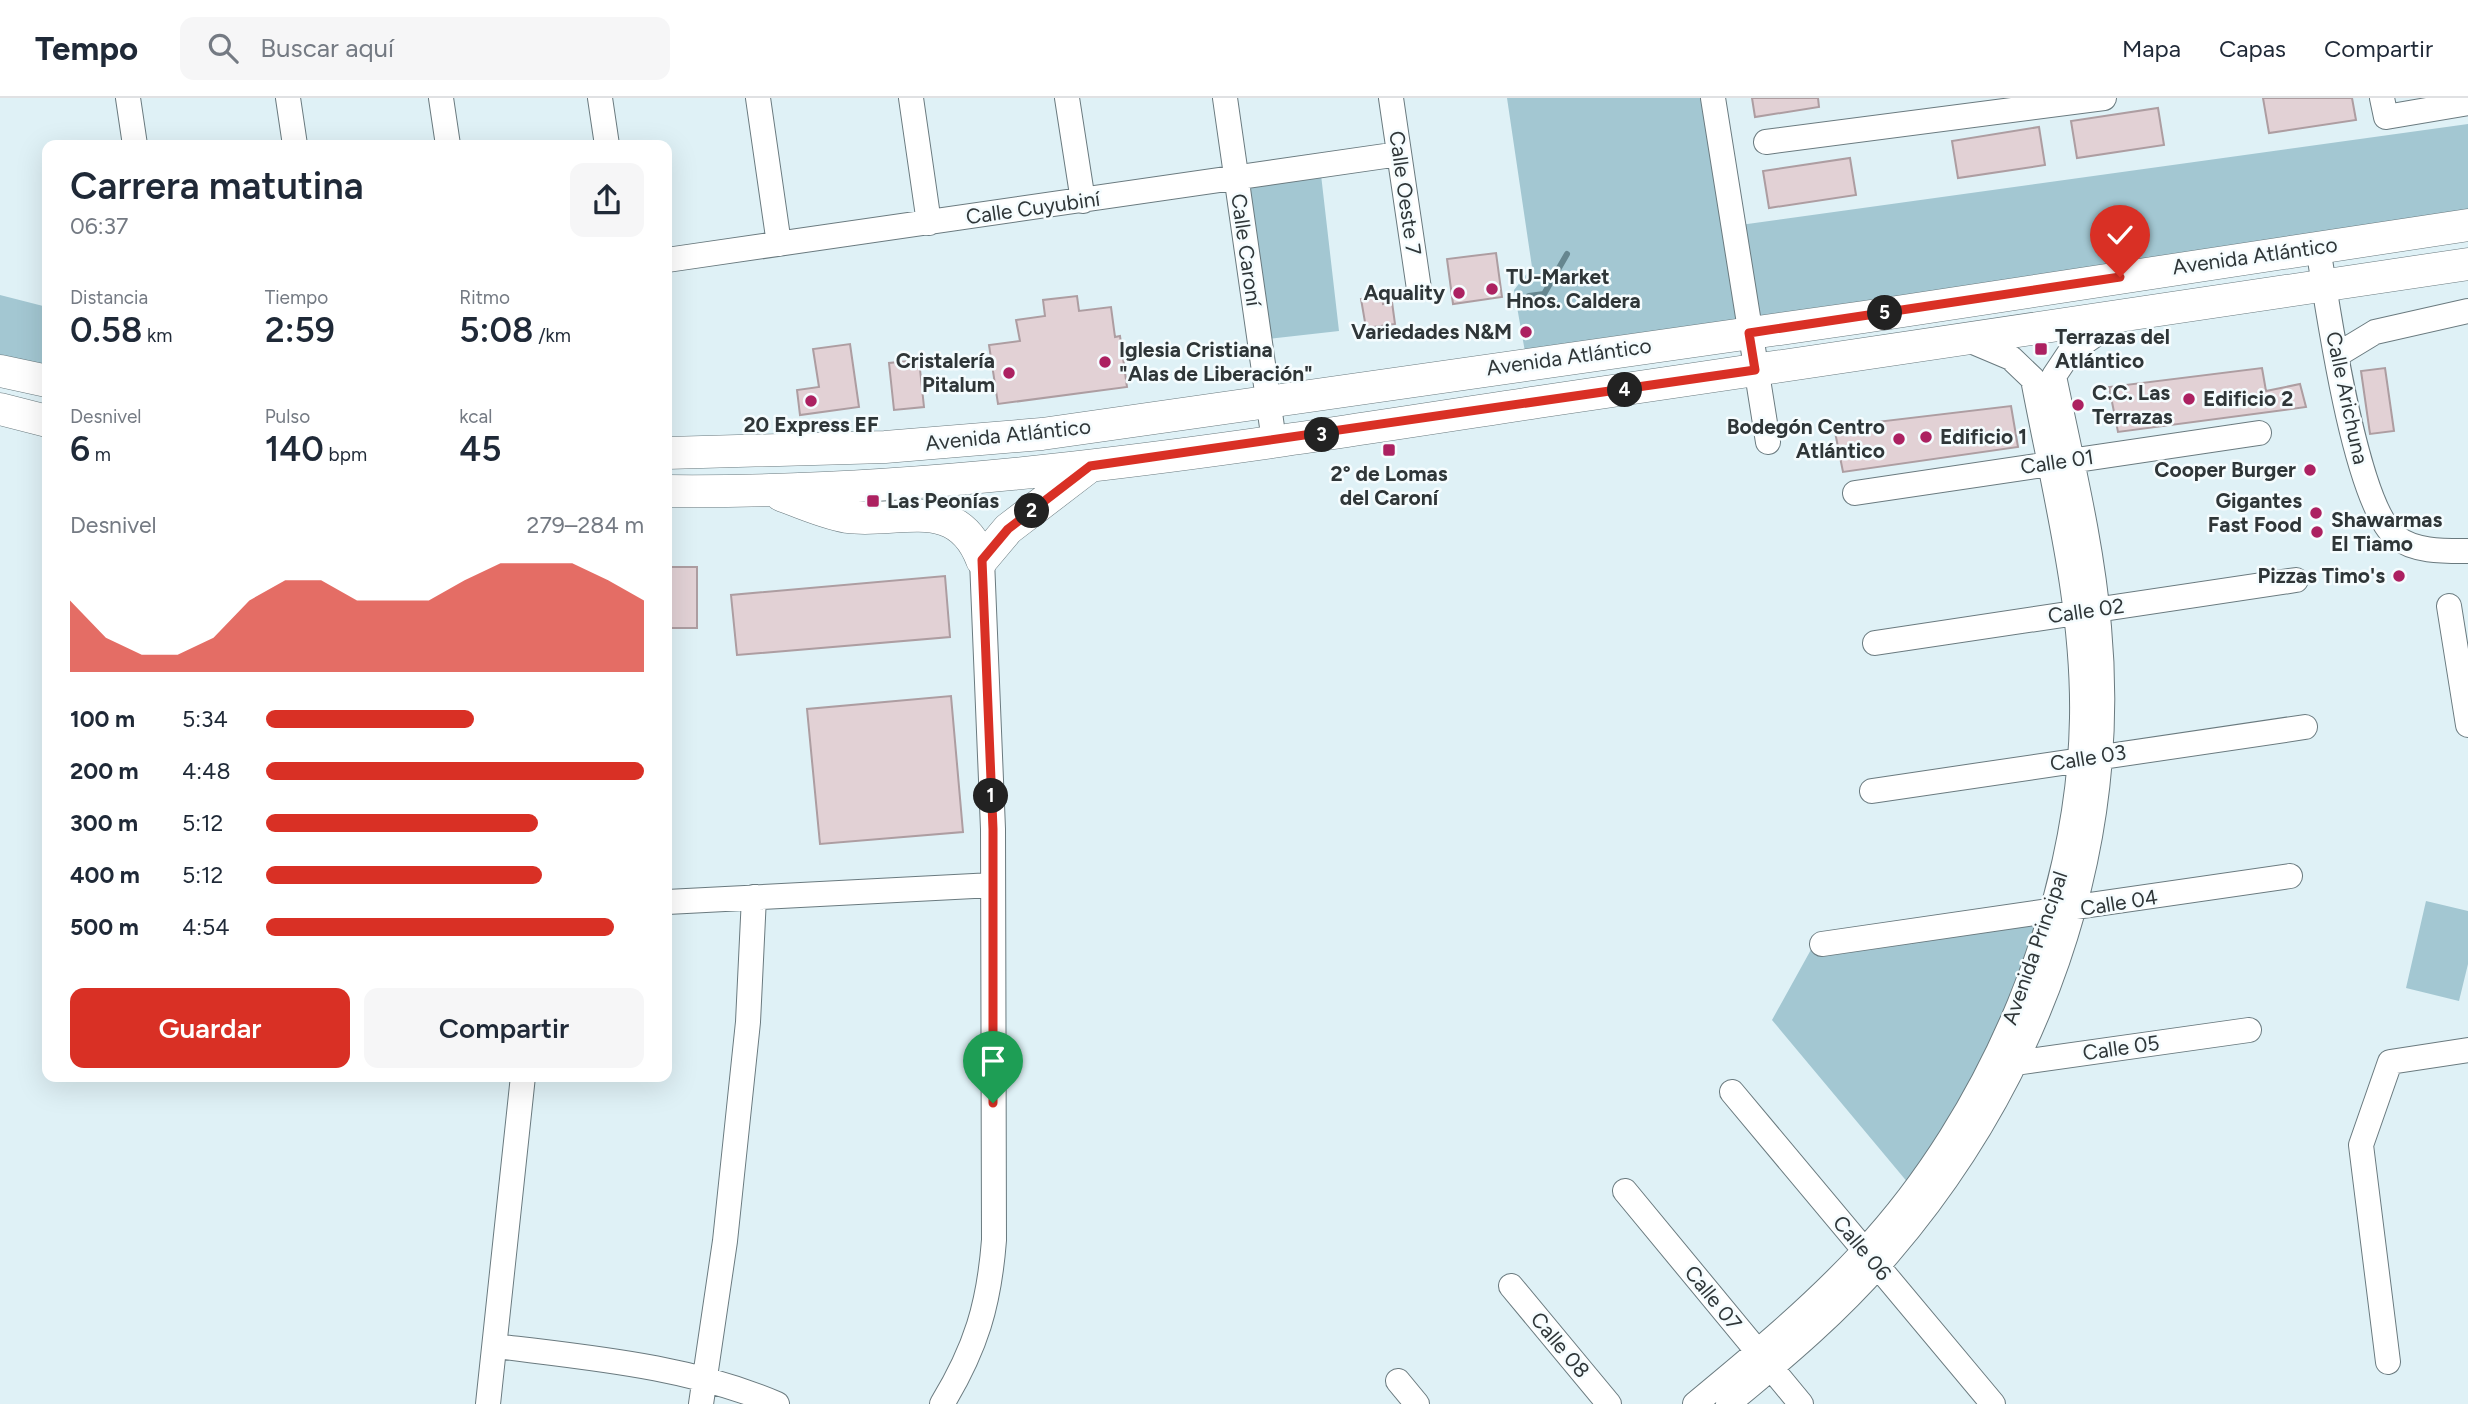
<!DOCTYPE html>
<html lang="es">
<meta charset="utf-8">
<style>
:root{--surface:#fff;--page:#f6f6f7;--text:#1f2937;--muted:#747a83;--line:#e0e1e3;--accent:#d93025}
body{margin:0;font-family:Figtree,sans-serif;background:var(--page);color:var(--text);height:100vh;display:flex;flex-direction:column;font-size:26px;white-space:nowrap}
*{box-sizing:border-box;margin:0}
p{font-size:23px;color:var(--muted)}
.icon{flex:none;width:38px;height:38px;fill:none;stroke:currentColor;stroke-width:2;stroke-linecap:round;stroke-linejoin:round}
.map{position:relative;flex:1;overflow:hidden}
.sheet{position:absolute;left:42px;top:42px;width:630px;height:942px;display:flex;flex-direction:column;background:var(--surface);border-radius:14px;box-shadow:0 7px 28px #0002}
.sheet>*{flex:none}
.pin{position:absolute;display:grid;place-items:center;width:60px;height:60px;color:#fff;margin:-72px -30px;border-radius:50% 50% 50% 0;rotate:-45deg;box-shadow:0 0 7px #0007}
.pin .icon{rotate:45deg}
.km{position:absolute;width:35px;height:35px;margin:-18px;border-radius:50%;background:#222;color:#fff;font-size:19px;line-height:35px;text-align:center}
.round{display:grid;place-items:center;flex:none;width:74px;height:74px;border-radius:14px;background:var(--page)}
.overview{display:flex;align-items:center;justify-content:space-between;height:119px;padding:0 28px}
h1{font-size:38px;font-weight:600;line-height:52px}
.stats{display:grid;grid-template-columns:repeat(3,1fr);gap:10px;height:119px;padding:7px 28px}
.stats div{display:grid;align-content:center}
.stats b{font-size:35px;font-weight:600}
.stats small{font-size:19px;font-weight:400}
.stats p{font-size:19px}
.chart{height:196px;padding:14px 28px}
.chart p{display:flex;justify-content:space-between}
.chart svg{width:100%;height:126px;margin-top:7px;fill:var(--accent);opacity:.7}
.button{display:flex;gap:14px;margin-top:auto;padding:14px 28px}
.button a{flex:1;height:80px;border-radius:14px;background:var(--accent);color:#fff;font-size:28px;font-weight:600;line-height:80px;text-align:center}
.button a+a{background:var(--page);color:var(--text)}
ul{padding:0 28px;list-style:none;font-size:23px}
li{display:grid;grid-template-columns:112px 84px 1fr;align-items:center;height:52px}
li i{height:18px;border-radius:9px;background:var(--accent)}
header{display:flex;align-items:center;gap:42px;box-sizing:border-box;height:98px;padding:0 35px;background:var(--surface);border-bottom:2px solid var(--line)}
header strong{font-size:33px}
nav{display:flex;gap:38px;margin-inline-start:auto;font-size:24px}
.search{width:490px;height:63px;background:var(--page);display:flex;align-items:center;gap:18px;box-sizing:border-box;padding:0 24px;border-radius:14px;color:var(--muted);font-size:26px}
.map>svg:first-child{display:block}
.green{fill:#a3c7d2}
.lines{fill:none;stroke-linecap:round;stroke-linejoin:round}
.stream{stroke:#66868f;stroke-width:6}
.building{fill:#e2d1d5;stroke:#ad9da1;stroke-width:2}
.minor-casing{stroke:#6a7a7f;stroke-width:26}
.major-casing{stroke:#6a7a7f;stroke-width:33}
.minor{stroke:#fff;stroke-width:24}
.major{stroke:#fff;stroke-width:32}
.route-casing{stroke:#fff;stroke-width:14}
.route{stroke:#d93025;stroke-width:9}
.poi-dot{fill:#ac2161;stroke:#f5fcfe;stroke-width:2.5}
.labels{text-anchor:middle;stroke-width:5;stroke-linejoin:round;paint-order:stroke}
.street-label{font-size:21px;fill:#2f3638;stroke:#f5fcfe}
.poi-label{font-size:21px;font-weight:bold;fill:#2f3638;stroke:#f5fcfe;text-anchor:start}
</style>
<header>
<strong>Tempo</strong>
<div class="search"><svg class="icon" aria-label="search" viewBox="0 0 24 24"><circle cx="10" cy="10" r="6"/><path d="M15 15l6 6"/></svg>Buscar aquí</div>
<nav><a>Mapa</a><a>Capas</a><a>Compartir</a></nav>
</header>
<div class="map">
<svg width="2468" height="1306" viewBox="0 0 2468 1306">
<rect width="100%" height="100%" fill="#dff1f6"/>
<path class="green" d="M1507 0H1713L1733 128 2468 26V127L1527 265 1514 192 1532 169Z
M1320 68 1339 233 1259 242 1237 81Z
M0 197 47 209V283L0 273Z
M2426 803 2468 813V866L2459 903 2406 890Z
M2051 815 2040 848 1914 1092 1772 922 1813 848Z"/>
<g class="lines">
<path class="stream" d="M1529 198 1544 196 1567 156"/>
</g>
<path class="building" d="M1752 0H1818L1819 9 1755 19Z
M2263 0H2352L2356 22 2269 35Z
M2158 10 2164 47 2077 60 2071 23Z
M2039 29 2045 67 1958 80 1952 43Z
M1850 60 1856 97 1769 110 1763 73Z
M1496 155 1502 199 1453 206 1447 161Z
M1382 197 1383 206 1392 204 1395 226 1366 230 1361 201Z
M1077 198 1079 213 1111 209 1115 239 1120 238 1127 289 998 306 989 247 1020 243 1016 222 1045 218 1043 202Z
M850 246 859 309 800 317 797 292 819 289 813 251Z
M919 262 924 309 894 312 889 265Z
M2262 270 2266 293 2300 286 2306 309 2118 334 2109 289Z
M2385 270 2394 333 2370 336 2361 273Z
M2011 308 2018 349 1843 374 1834 329Z
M667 469H697V530H667Z
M945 478 950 539 737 557 731 497Z
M951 598 963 734 820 746 807 611Z"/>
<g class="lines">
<defs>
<path id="minor" d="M128 0 135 47
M288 0 295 47
M441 0 448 47
M600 0 607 47
M758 0 779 146
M911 0 929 125
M1067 0 1083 103
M1225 0 1274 343
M1391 0 1419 191
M1713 0 1768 344
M2382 0 2386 19 2468 5
M1766 44 2104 0
M2318 149C2327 206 2355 407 2396 439 2415 454 2445 453 2468 453
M667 162 1399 56
M2337 257 2375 234 2468 213
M1855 395 2259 335
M2449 508 2468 627
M1875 545 2296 482
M1872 693 2305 629
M667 804 993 787
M1822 846 2290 778
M2005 960 2015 965 2249 932
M1732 994 1993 1306
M1625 1093 1801 1306
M1511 1188 1609 1306
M496 1248C591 1260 688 1268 777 1306
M2388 1264 2361 1047 2390 964 2468 952
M1398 1283 1417 1306
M488 1306 523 978
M701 1306 725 1143 748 924 754 799
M942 1306C976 1250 989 1207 994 1142L993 731 982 462
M1695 1306C1753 1258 1811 1210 1863 1154 1991 1017 2079 808 2082 620 2084 506 2054 393 2033 281L2011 260 1966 241
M1728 1306C1785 1259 1841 1212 1889 1155 2037 982 2120 758 2099 529 2092 445 2071 361 2054 278L2070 254 2121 219"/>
<path id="major" d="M0 273 47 283
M0 311 47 323
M667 355 885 349 1042 336 1864 219 2468 127
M667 393C960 396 1249 348 1538 304 1848 258 2158 213 2468 166
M781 397C802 405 824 415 847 419 899 426 957 395 982 462
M982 462 1008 431 1089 369"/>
</defs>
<use href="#minor" class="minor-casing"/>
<use href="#major" class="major-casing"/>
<use href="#minor" class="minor"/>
<use href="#major" class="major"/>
</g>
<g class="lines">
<defs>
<path id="route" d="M993 1005V731L982 462 1008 431 1090 368 1755 272 1749 235 2120 179"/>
</defs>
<use href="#route" class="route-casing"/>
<use href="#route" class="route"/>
</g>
<g class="poi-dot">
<circle cx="1492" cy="191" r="7"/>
<circle cx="1459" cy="195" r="7"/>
<circle cx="1526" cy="234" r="7"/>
<rect x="2034" y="244" width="14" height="14" rx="3.5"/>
<circle cx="1105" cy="264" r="7"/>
<circle cx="1009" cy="275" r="7"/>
<circle cx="2189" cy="301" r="7"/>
<circle cx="811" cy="303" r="7"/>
<circle cx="2078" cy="307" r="7"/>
<circle cx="1926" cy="339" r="7"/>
<circle cx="1899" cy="341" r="7"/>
<rect x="1382" y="345" width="14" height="14" rx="3.5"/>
<circle cx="2310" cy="372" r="7"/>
<rect x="866" y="396" width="14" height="14" rx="3.5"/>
<circle cx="2316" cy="415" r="7"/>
<circle cx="2317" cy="434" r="7"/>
<circle cx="2399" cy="478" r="7"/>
</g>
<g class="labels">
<g class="street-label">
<text transform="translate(1405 95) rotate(82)" y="7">Calle Oeste 7</text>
<text transform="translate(1033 110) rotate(-8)" y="7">Calle Cuyubiní</text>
<text transform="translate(1246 152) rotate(82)" y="7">Calle Caroní</text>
<text transform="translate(2255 158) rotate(-8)" y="7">Avenida Atlántico</text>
<text transform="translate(1569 259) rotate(-8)" y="7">Avenida Atlántico</text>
<text transform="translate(2347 300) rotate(78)" y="7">Calle Arichuna</text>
<text transform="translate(1008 337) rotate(-6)" y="7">Avenida Atlántico</text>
<text transform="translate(2057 364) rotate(-8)" y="7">Calle 01</text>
<text transform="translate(2086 513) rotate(-8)" y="7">Calle 02</text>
<text transform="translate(2088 660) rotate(-9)" y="7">Calle 03</text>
<text transform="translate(2119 805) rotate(-9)" y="7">Calle 04</text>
<text transform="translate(2035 850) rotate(-71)" y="7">Avenida Principal</text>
<text transform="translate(2121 950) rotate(-8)" y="7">Calle 05</text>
<text transform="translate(1862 1150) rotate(50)" y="7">Calle 06</text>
<text transform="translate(1713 1200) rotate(51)" y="7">Calle 07</text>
<text transform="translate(1560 1247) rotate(50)" y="7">Calle 08</text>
</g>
<g class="poi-label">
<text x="1506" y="186">TU-Market<tspan x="1506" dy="24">Hnos. Caldera</tspan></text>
<text x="1445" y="202" text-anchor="end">Aquality</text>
<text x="1512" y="241" text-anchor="end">Variedades N&amp;M</text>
<text x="2055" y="246">Terrazas del<tspan x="2055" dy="24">Atlántico</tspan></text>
<text x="1119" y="259">Iglesia Cristiana<tspan x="1119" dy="24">"Alas de Liberación"</tspan></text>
<text x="995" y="270" text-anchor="end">Cristalería<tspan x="995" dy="24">Pitalum</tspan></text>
<text x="2092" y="302">C.C. Las<tspan x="2092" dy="24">Terrazas</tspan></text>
<text x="2203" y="308">Edificio 2</text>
<text x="811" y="334" text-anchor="middle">20 Express EF</text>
<text x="1885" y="336" text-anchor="end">Bodegón Centro<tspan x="1885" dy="24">Atlántico</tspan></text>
<text x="1940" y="346">Edificio 1</text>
<text x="2296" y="379" text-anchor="end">Cooper Burger</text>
<text x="1389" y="383" text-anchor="middle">2° de Lomas<tspan x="1389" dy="24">del Caroní</tspan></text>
<text x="887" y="410">Las Peonías</text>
<text x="2302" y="410" text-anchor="end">Gigantes<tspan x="2302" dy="24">Fast Food</tspan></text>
<text x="2331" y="429">Shawarmas<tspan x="2331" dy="24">El Tiamo</tspan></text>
<text x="2385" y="485" text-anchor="end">Pizzas Timo's</text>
</g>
</g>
</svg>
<div class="pin" style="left:993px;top:1005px;background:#1e9e55"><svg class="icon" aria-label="arrive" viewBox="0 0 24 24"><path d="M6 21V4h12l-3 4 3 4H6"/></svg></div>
<div class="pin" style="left:2120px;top:179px;background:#d93025"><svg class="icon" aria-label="check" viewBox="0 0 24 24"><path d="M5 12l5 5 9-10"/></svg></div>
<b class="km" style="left:991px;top:698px">1</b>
<b class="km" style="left:1032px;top:413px">2</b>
<b class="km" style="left:1322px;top:337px">3</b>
<b class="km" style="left:1625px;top:292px">4</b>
<b class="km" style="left:1885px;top:215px">5</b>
<section class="sheet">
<div class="overview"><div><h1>Carrera matutina</h1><p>06:37</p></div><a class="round"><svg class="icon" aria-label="share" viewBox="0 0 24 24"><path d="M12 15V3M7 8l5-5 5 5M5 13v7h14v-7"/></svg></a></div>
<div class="stats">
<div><p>Distancia</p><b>0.58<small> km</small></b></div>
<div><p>Tiempo</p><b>2:59</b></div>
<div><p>Ritmo</p><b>5:08<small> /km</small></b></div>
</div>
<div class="stats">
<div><p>Desnivel</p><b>6<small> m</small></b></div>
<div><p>Pulso</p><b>140<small> bpm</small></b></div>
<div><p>kcal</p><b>45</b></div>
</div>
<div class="chart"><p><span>Desnivel</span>279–284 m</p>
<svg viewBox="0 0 160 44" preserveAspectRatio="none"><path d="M0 44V19L10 32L20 38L30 38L40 32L50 19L60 12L70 12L80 19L90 19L100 19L110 12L120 6L130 6L140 6L150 12L160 19V44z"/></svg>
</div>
<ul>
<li><b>100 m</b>5:34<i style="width:55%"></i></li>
<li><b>200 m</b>4:48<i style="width:100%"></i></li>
<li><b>300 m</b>5:12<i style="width:72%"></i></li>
<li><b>400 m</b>5:12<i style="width:73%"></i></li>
<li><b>500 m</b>4:54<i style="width:92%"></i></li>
</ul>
<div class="button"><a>Guardar</a><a>Compartir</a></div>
</section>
</div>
